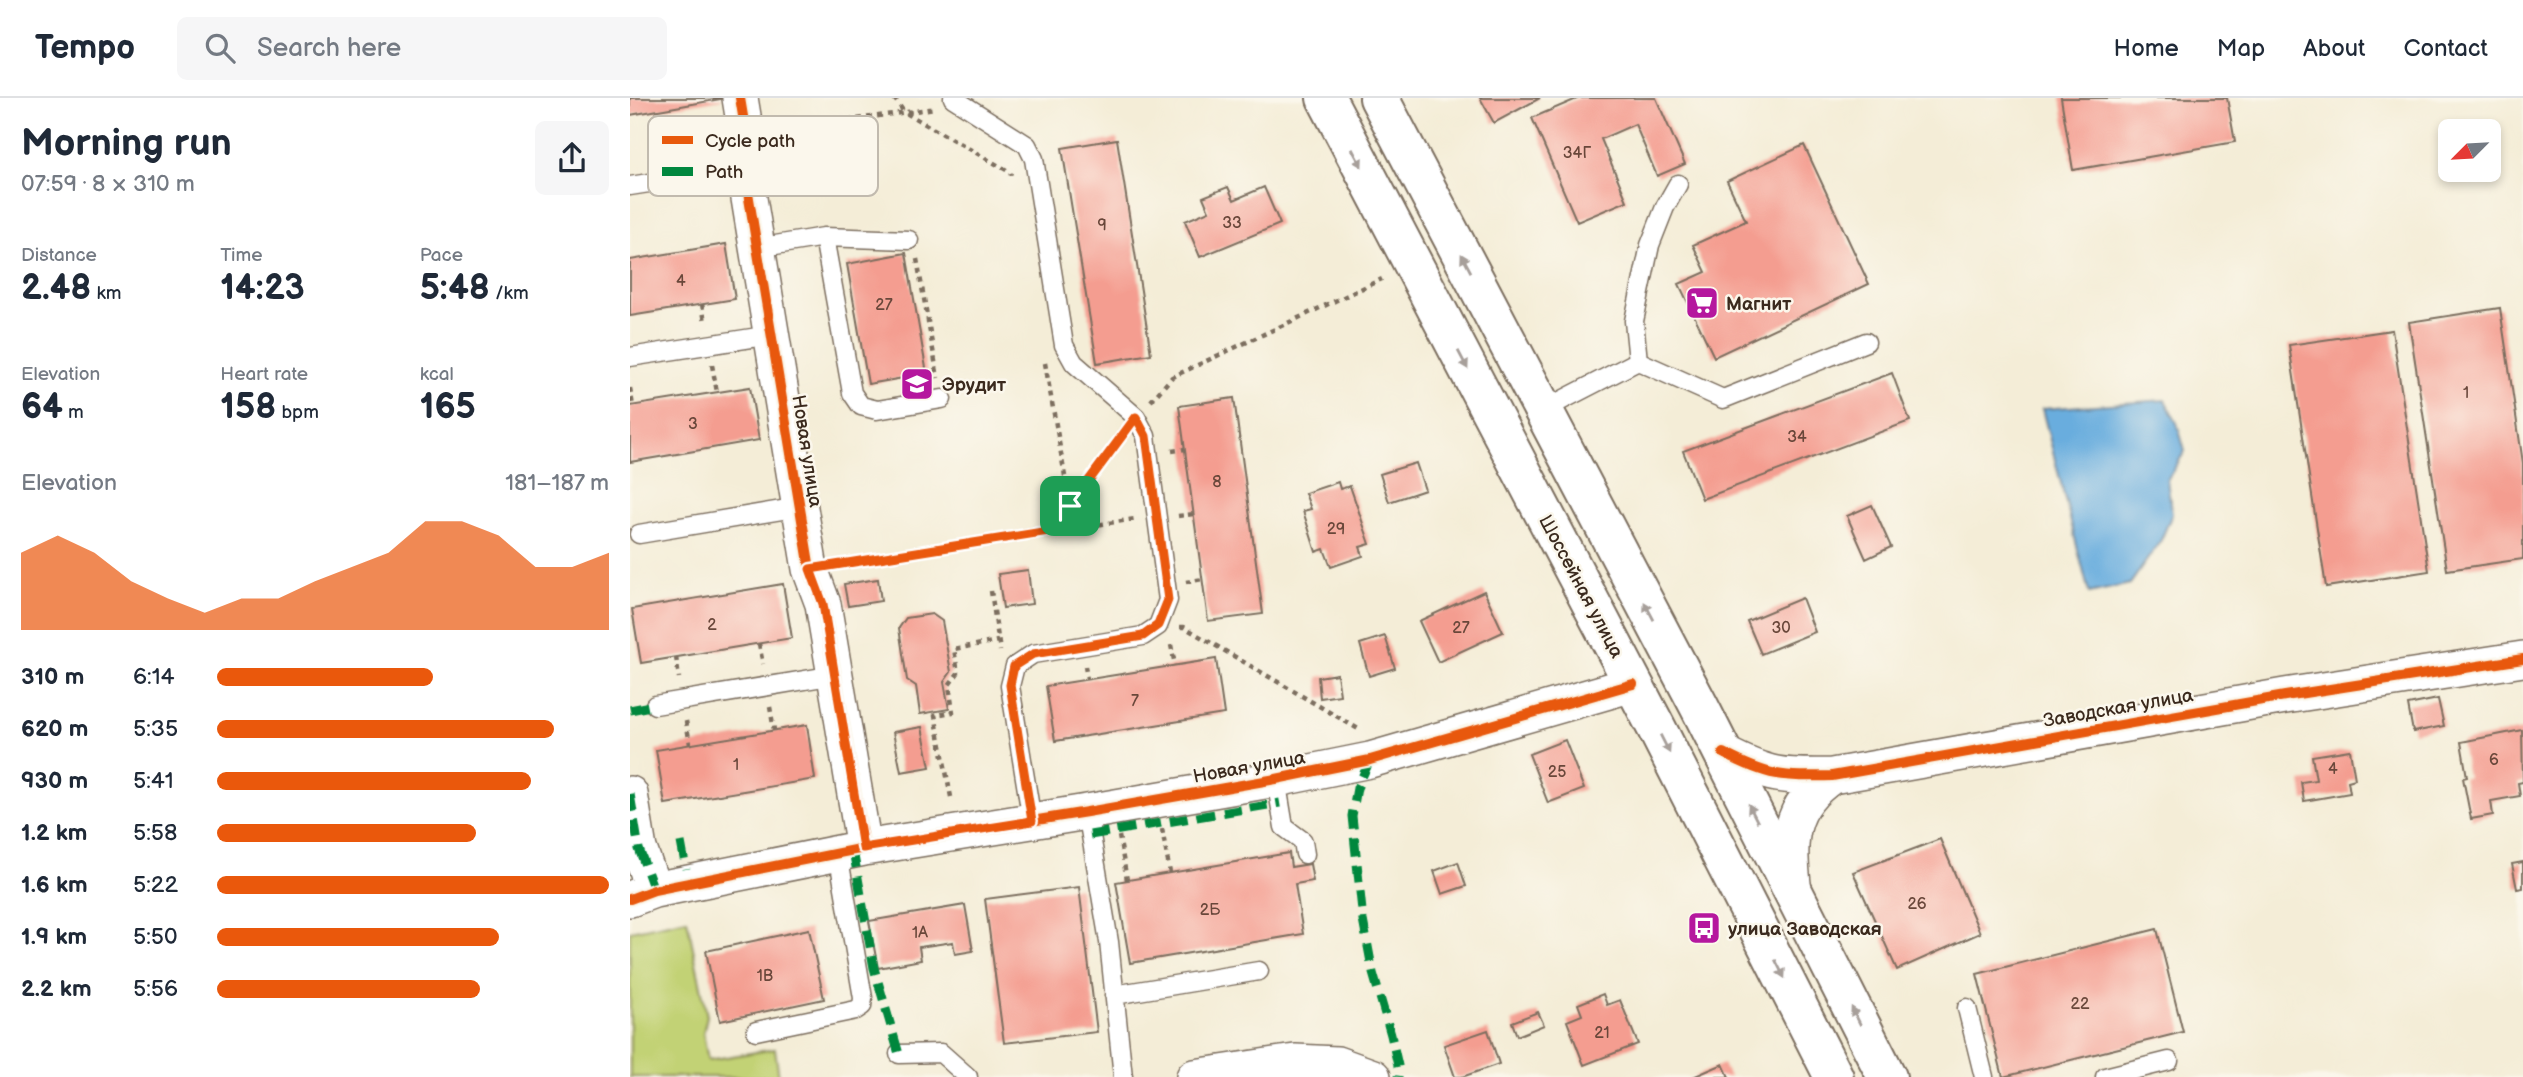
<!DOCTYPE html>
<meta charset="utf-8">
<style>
:root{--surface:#fff;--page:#f6f6f7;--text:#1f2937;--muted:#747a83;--line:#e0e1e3;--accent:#ea580c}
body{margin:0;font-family:"Balsamiq Sans",sans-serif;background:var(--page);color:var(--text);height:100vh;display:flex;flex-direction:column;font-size:26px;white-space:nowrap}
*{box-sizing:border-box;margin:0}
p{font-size:23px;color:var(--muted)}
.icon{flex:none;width:38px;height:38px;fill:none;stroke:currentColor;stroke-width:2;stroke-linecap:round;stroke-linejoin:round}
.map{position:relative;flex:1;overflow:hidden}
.sheet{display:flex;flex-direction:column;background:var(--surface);width:630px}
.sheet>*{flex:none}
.needle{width:46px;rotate:246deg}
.tools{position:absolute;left:1808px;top:21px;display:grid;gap:14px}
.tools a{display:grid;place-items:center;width:63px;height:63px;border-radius:10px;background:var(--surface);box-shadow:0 4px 10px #0003;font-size:35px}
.pin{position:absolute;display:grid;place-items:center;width:60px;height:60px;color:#fff;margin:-30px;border-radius:14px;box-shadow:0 4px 10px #0006}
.round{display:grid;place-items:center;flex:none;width:74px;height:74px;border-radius:10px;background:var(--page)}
.head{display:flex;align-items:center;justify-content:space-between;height:119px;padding:0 21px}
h1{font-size:38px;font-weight:600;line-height:52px}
.metrics{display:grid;grid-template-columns:repeat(3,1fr);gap:10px;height:119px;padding:7px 21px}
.metrics div{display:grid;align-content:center}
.metrics b{font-size:35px;font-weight:600}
.metrics small{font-size:19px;font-weight:400}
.metrics p{font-size:19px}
.chart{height:196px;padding:14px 21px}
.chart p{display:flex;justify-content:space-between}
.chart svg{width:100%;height:126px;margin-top:7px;fill:var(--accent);opacity:.7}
ul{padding:0 21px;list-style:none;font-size:23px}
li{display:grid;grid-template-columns:112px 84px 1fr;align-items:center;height:52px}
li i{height:18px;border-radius:9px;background:var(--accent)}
header{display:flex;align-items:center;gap:42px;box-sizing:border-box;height:98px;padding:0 35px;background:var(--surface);border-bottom:2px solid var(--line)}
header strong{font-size:33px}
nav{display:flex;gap:38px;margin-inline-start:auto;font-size:24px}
.search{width:490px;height:63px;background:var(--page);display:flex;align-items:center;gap:18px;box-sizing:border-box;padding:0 24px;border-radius:10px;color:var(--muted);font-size:26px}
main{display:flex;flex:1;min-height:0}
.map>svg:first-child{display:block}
.green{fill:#c2d275;stroke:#7e7e4a;stroke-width:2}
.water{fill:#69adde;stroke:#526c7e;stroke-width:2}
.building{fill:#f49d90}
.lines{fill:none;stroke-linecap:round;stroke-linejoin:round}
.service-casing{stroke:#7c6e5f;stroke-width:21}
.minor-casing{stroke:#7c6e5f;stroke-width:38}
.secondary-casing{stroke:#7c6e5f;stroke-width:42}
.path{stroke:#7c6e5f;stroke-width:4.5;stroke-dasharray:5 5;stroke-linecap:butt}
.service{stroke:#fff;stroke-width:18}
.minor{stroke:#fff;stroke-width:35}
.secondary{stroke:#fff;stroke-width:38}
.quiet{stroke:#00873e;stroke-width:9;stroke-dasharray:18 9;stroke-linecap:butt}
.cycleway-casing{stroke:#fbf7ec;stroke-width:15}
.cycleway{stroke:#e8590c;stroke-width:10}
.oneway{fill:#a79f9a}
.route-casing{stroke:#fff;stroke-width:14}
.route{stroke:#ea580c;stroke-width:9}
.labels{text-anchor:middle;stroke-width:5;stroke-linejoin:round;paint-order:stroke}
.number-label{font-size:16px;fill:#69473a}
.poi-label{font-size:19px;font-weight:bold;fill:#3b2a1e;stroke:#fbf7ec;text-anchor:start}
.street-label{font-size:19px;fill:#3b2a1e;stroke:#fbf7ec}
.key{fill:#fbf7ec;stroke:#c1baae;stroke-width:2}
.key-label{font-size:19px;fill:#3b2a1e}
</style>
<header>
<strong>Tempo</strong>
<div class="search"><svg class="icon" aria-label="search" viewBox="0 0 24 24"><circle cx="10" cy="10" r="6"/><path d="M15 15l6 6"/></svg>Search here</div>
<nav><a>Home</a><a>Map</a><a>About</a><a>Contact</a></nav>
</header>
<main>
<section class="sheet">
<div class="head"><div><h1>Morning run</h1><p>07:59 · 8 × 310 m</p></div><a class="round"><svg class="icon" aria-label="share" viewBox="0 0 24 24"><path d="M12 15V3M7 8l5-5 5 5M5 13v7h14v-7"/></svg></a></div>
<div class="metrics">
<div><p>Distance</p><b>2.48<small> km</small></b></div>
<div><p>Time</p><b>14:23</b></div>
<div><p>Pace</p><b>5:48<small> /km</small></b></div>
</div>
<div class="metrics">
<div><p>Elevation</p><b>64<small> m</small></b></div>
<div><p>Heart rate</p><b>158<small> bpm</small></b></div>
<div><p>kcal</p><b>165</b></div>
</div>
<div class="chart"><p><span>Elevation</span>181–187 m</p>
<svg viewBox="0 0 160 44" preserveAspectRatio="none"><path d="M0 44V17L10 11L20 17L30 27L40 33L50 38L60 33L70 33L80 27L90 22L100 17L110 6L120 6L130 11L140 22L150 22L160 17V44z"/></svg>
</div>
<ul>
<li><b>310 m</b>6:14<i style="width:55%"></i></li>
<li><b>620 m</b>5:35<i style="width:86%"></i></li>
<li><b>930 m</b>5:41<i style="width:80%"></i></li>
<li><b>1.2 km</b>5:58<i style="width:66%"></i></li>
<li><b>1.6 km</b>5:22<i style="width:100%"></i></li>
<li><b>1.9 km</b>5:50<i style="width:72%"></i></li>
<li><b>2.2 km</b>5:56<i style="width:67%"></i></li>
</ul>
</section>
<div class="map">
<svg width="1893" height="979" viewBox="0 0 1893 979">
<rect width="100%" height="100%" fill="#fbf7ec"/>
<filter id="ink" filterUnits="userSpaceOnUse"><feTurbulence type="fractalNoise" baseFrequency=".0143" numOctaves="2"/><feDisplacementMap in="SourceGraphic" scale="14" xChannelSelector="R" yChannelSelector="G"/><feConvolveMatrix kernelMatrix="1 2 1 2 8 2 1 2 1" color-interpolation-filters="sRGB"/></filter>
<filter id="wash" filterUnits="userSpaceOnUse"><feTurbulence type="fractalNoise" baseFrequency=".00686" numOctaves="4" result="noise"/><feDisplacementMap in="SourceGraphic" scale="28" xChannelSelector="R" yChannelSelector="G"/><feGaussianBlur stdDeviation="1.57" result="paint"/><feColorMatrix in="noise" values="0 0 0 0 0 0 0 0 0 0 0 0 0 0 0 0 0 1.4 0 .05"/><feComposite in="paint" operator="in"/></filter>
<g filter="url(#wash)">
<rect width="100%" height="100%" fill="#f4edd7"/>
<path class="green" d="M57 821 77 918 73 935 78 962 145 951 149 979H0V833Z"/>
<path class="water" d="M1535 302 1547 325 1555 353 1537 382 1542 416 1531 442 1500 486 1459 495 1412 311Z"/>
<g id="blocks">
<path class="building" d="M0 0H91V1L0 17Z
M850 0H910L864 25Z
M949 0H1026L1055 66 1027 78 1005 26 971 41 997 103 947 124 902 20Z
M1431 0H1597L1605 44 1443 72Z
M487 41 521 256 467 265 432 50Z
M1174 47 1239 186 1084 259 1049 186 1076 174 1063 147 1116 123 1097 83Z
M598 89 604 102 634 89 650 126 570 159 555 123 579 113 573 99Z
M96 146 105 201 0 218V162Z
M276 155 297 276 238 286 217 166Z
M1870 210 1893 365V461L1817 472 1779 224Z
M1762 232 1799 473 1696 489 1659 247Z
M1262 275 1280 323 1072 401 1053 353Z
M120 289 129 342 0 364V308Z
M604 300 633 516 578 523 549 308Z
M786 365 795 392 759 404 750 376Z
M708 384 710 391 720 388 740 446 730 449 733 458 701 469 694 451 686 454 673 413 681 411 675 395Z
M1242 407 1261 449 1236 461 1217 418Z
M398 472 402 506 373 510 368 476Z
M248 481 251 503 218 508 214 486Z
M153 486 162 540 11 565 2 511Z
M854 493 873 534 808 564 789 523Z
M1172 500 1185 534 1131 556 1117 523Z
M302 516 312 523 321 574 314 584 319 611 290 616 286 588 277 582 269 530 276 520Z
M755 538 765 570 739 578 730 546Z
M586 561 594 616 425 643 416 588Z
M707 576 710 597 690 600 688 579Z
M1808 601 1814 628 1783 634 1778 607Z
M177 627 185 681 35 706 26 652Z
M292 629 300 669 271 674 263 634Z
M1892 632 1893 684 1888 685 1890 698 1861 703 1863 717 1841 721 1833 680 1837 679 1831 644Z
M935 642 954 691 918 705 899 656Z
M1720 652 1725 681 1718 683 1720 695 1674 703 1671 684 1686 682 1682 658Z
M1310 741 1350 835 1267 872 1223 774Z
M659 755 661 769 680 766 683 783 665 786 673 836 500 865 486 784Z
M828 764 836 788 812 796 804 773Z
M1893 764V790L1887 791 1882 766Z
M449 789 467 934 374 945 355 801Z
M335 807 343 853 325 856 323 844 289 849 291 862 248 870 239 823Z
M179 831 194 901 90 923 76 853Z
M1527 831 1553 934 1373 979 1347 876Z
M973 896 977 907 990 902 1008 946 954 967 937 923 952 917 948 906Z
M908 914 914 927 887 938 882 924Z
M858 932 869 966 832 979H825L814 947Z
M1093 966 1099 979H1063Z"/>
</g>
</g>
<g filter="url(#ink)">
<use href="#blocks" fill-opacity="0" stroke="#7c6e5f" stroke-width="2"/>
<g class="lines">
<defs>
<path id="service" d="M323 0 397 47 404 61 434 247 444 265 506 319 516 338 538 502 528 528 513 538 403 556 385 568 380 588 402 723
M0 88 114 70
M194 139 222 295 231 308 247 312 312 301
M127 150 194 139 279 142
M0 259 141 237
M1008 263 1093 301 1236 244
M913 312 1008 263 1004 223 1020 147 1035 109 1048 86
M9 436 170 409
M25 607 205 577
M646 681 654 729 673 743 675 756
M457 714 479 844 493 979
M484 897 629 873
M1337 910 1354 979
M126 933 226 912 232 908 233 900 208 755
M269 956 311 955 338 979
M1475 979 1539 963"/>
<path id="minor" d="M110 0 116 36 114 70 180 471 193 506 234 750
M1093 655C1139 679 1152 679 1202 678L1655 598 1893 561
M0 696 9 751 24 792
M1164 795C1158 744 1156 709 1202 678
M0 801 24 792 234 750 457 714 646 681 740 662 1003 586
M564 979 665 964 707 966 743 979"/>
<path id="secondary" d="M696 0 1026 629 1204 979
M749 0 1069 608 1257 979"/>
</defs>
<use href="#service" class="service-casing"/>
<use href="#minor" class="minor-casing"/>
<use href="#secondary" class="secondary-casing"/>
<path class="path" d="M264 0 274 14 380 74 381 77
M148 32 306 10
M287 161 308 280
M72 206 75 224
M415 265 444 429
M82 267 87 294
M0 290 3 308
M521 303 542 279 752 181
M542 353 555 351
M440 408 491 340
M548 418 564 416
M212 466 505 421
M556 484 573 481
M361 493 370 553
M550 529H554L730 632
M129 546 133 566
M541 547 545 567
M46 559 49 580
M455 568 457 581
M140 609 144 632
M56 623 60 646
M321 699 305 617 323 614 319 587 328 575 324 551 368 543
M532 731 540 775
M489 738 497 782"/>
<use href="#service" class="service"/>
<use href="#minor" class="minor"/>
<use href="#secondary" class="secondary"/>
<path class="quiet" d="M0 612 25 607
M740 662 727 690 722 718 733 822 743 875 761 937 769 972 768 979
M0 696 9 751 24 792
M460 737 650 705
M51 744 56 771
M223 752 244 870 269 956"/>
<defs>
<path id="cycleway" d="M110 0 116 36 114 70 180 471 193 506 234 750
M1093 655C1139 679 1152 679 1202 678L1655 598 1893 561
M0 801 24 792 234 750 457 714 646 681 740 662 1003 586"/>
</defs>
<use href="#cycleway" class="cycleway-casing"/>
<use href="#cycleway" class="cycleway"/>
</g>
<defs><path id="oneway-solid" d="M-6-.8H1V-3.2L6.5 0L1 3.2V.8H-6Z" transform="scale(1.75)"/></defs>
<g class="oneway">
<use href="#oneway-solid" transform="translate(727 60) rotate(62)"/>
<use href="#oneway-solid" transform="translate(836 165) rotate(-118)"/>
<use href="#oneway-solid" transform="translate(833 262) rotate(62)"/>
<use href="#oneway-solid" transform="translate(1019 513) rotate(-118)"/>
<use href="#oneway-solid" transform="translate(1035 646) rotate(63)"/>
<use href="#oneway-solid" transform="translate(1123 715) rotate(-117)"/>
<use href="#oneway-solid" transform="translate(1150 871) rotate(63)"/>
<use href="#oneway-solid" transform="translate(1226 918) rotate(-117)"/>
</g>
</g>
<g class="lines" filter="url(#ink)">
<defs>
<path id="route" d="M506 319 516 338 538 502 528 527 513 538 403 556 384 568 380 587 402 723 233 750 193 506 180 471 444 429 440 408Z"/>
</defs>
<use href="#route" class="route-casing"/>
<use href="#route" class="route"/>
</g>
<defs>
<symbol id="supermarket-square" viewBox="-11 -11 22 22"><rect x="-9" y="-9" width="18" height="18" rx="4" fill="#b5179e" stroke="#fbf7ec"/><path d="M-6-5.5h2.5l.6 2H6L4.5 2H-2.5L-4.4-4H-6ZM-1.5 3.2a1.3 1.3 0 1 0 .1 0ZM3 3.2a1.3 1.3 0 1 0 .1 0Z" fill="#fff"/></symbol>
<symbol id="school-square" viewBox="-11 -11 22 22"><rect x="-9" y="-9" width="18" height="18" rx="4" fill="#b5179e" stroke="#fbf7ec"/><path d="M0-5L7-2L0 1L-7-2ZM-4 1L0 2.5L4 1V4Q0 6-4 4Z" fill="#fff"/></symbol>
<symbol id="bus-square" viewBox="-11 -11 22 22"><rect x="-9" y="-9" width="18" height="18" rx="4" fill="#b5179e" stroke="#fbf7ec"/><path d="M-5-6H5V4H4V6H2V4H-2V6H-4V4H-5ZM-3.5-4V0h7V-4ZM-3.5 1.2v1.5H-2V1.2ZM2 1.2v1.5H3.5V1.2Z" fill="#fff"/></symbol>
</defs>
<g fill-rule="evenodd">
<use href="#supermarket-square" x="1053" y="186" width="38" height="38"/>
<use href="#school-square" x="268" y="267" width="38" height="38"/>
<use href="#bus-square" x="1055" y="811" width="38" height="38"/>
</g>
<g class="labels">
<g class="number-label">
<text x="947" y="60">34Г</text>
<text x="602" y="130">33</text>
<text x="472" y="132">9</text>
<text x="51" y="188">4</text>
<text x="254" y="212">27</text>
<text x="1836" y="300">1</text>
<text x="63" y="331">3</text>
<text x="1167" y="344">34</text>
<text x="587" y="389">8</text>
<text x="706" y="436">29</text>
<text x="82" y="532">2</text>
<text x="831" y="535">27</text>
<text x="1151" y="535">30</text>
<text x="505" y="608">7</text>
<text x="1864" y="667">6</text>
<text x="106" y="672">1</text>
<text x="1703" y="676">4</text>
<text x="927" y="679">25</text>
<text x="1287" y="811">26</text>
<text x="580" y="817">2Б</text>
<text x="290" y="840">1А</text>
<text x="135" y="883">1В</text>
<text x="1450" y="911">22</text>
<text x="972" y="940">21</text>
</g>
<g class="poi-label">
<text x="1096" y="212">Магнит</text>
<text x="312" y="293">Эрудит</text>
<text x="1098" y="837">улица Заводская</text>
</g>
<g class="street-label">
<text transform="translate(178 353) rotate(81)" y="7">Новая улица</text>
<text transform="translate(952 488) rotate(62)" y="7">Шоссейная улица</text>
<text transform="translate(1488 609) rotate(-10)" y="7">Заводская улица</text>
<text transform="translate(619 668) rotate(-10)" y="7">Новая улица</text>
</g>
</g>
<rect x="18" y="18" width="230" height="80" rx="10" class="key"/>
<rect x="32" y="38" width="31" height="8" fill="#e8590c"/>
<rect x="32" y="69" width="31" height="9" fill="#00873e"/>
<g class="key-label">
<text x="75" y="49">Cycle path</text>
<text x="75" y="80">Path</text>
</g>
</svg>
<div class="tools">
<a><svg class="needle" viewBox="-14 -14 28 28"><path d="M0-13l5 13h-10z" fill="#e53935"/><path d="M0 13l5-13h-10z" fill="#747a83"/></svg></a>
</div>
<div class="pin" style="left:440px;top:408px;background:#1e9e55"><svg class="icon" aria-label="arrive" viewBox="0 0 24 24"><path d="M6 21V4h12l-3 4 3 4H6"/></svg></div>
</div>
</main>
